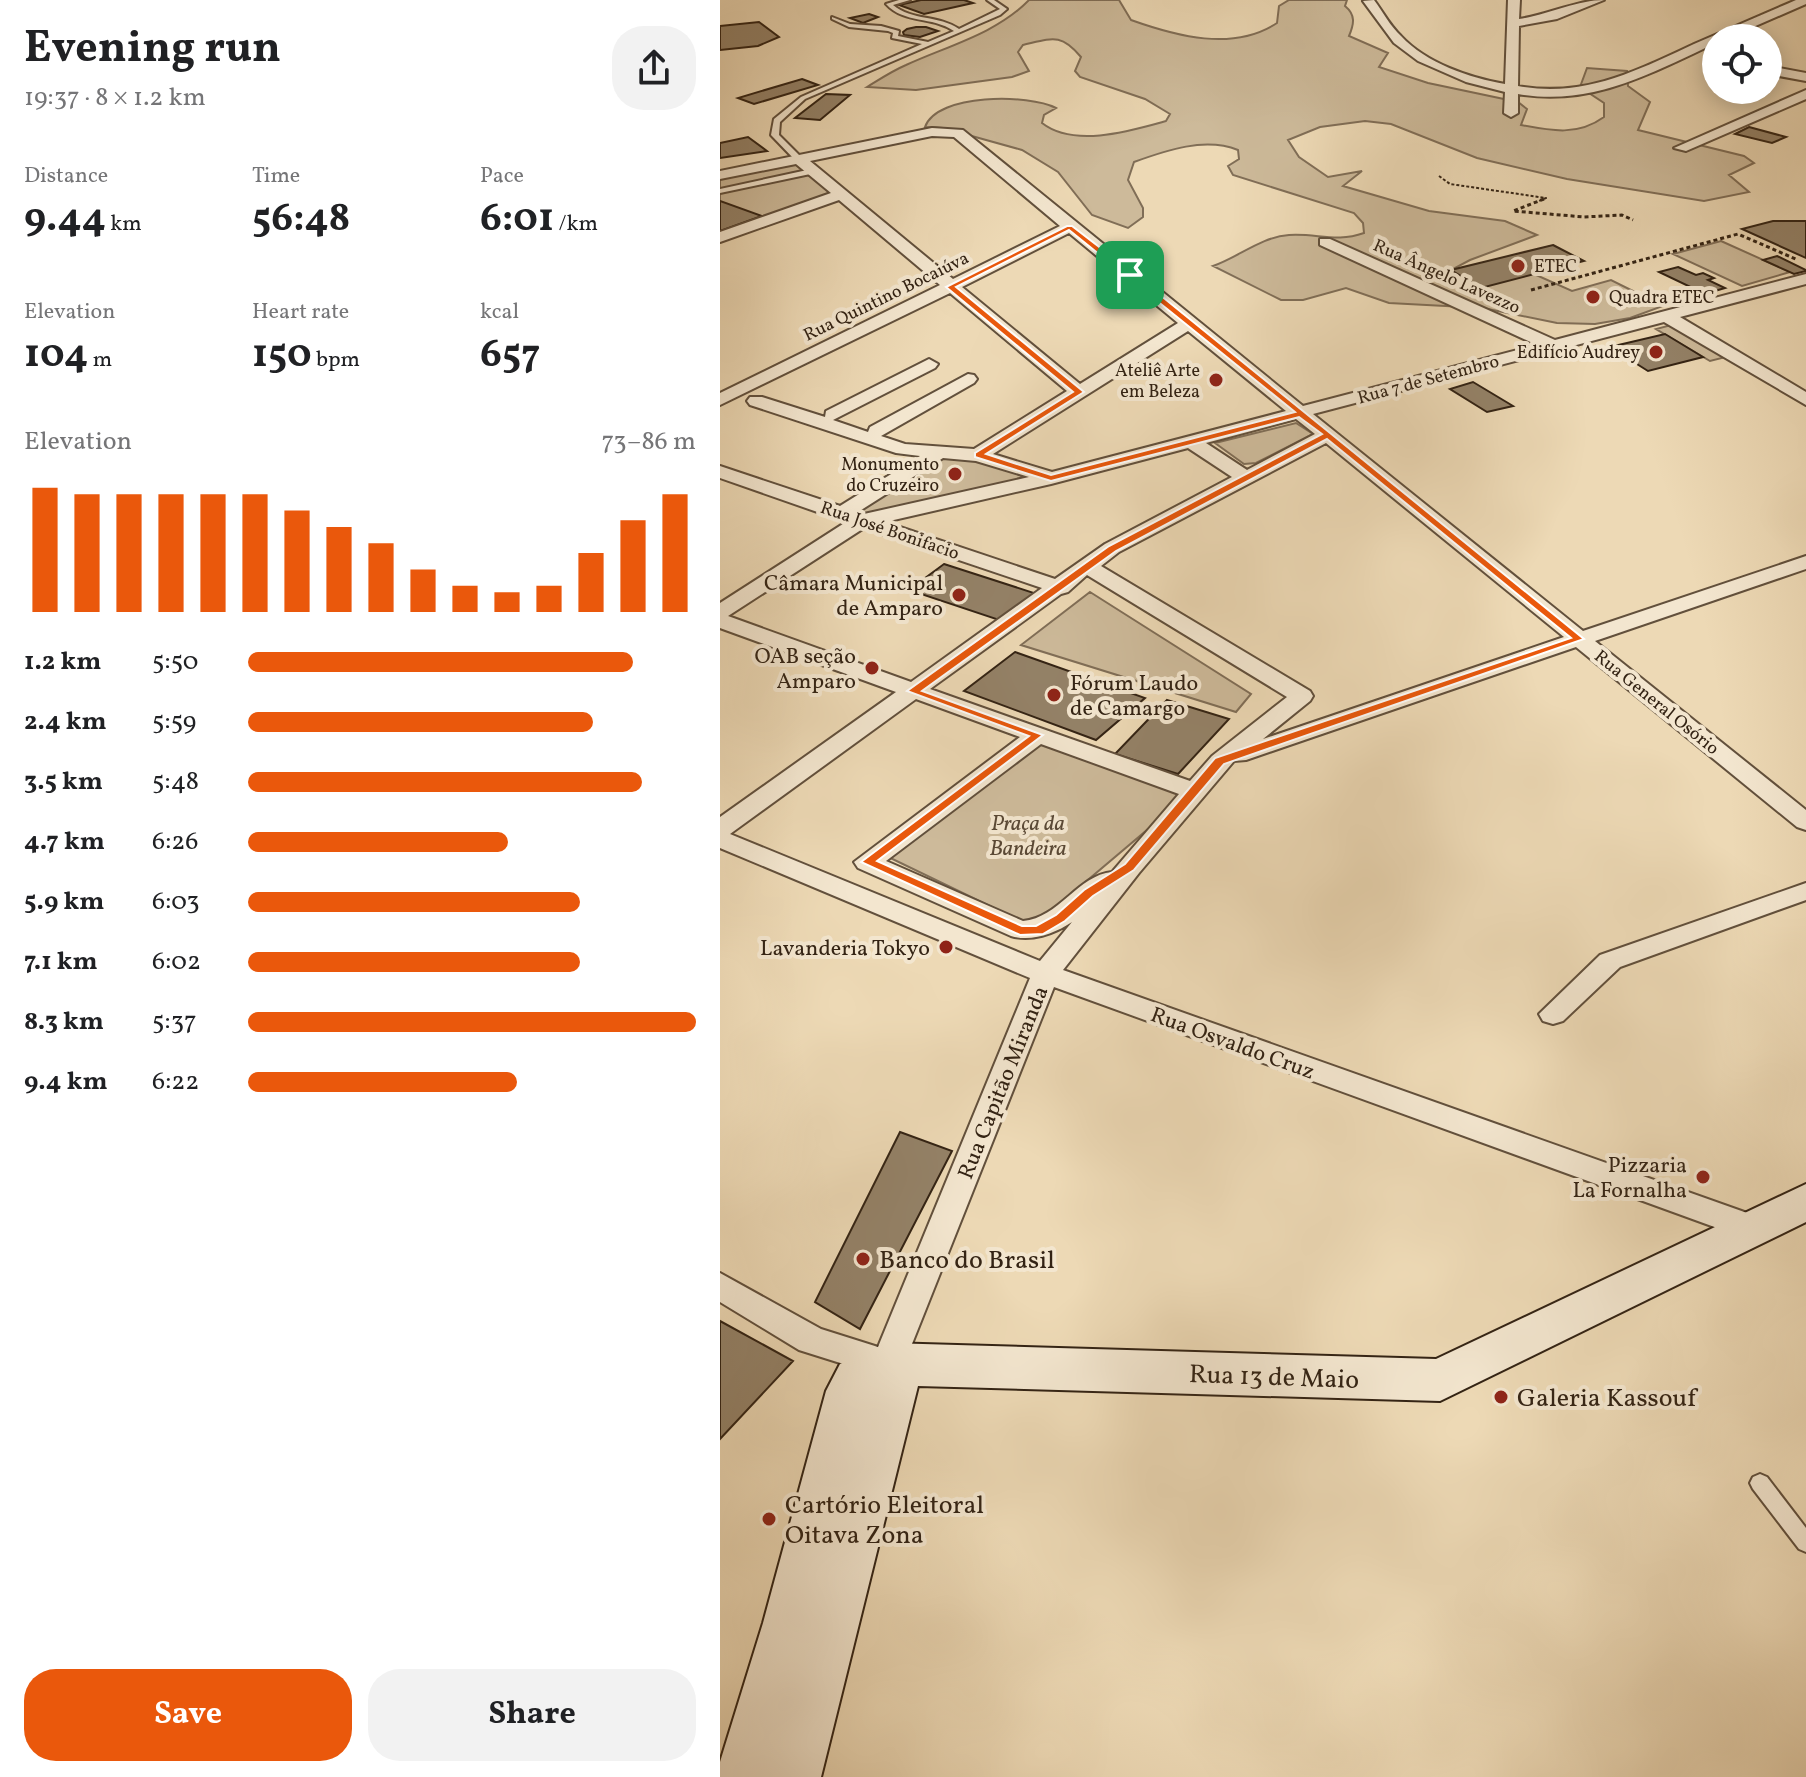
<!DOCTYPE html>
<meta charset="utf-8">
<style>
:root{--surface:#fff;--page:#f2f2f2;--text:#202124;--muted:#757577;--accent:#ea580c}
body{margin:0;font-family:Vollkorn,serif;background:var(--page);color:var(--text);height:100vh;display:flex;flex-direction:column;font-size:30px;white-space:nowrap}
*{box-sizing:border-box;margin:0}
p{font-size:26px;color:var(--muted)}
.icon{flex:none;width:44px;height:44px;fill:none;stroke:currentColor;stroke-width:2;stroke-linecap:round;stroke-linejoin:round}
.map{position:relative;flex:1;overflow:hidden}
.details{display:flex;flex-direction:column;background:var(--surface);width:720px}
.details>*{flex:none}
.controls{position:absolute;left:982px;top:24px;display:grid;gap:16px}
.controls a{display:grid;place-items:center;width:80px;height:80px;border-radius:50%;background:var(--surface);box-shadow:0 4px 20px #0003;font-size:40px}
.pin{position:absolute;display:grid;place-items:center;width:68px;height:68px;color:#fff;margin:-34px;border-radius:16px;box-shadow:0 4px 12px #0006}
.round{display:grid;place-items:center;flex:none;width:84px;height:84px;border-radius:32px;background:var(--page)}
.head{display:flex;align-items:center;justify-content:space-between;height:136px;padding:0 24px}
h1{font-size:44px;font-weight:700;line-height:60px}
.stats{display:grid;grid-template-columns:repeat(3,1fr);gap:12px;height:136px;padding:8px 24px}
.stats div{display:grid;align-content:center}
.stats b{font-size:40px;font-weight:700}
.stats small{font-size:22px;font-weight:400}
.stats p{font-size:22px}
.chart{height:224px;padding:16px 24px}
.chart p{display:flex;justify-content:space-between}
.chart svg{width:100%;height:144px;margin-top:8px;stroke:var(--accent);stroke-width:6}
.action{display:flex;gap:16px;margin-top:auto;padding:16px 24px}
.action a{flex:1;height:92px;border-radius:32px;background:var(--accent);color:#fff;font-size:32px;font-weight:700;line-height:92px;text-align:center}
.action a+a{background:var(--page);color:var(--text)}
ul{padding:0 24px;list-style:none;font-size:26px}
li{display:grid;grid-template-columns:128px 96px 1fr;align-items:center;height:60px}
li i{height:20px;border-radius:10px;background:var(--accent)}
main{display:flex;flex:1;min-height:0}
.map>svg:first-child{display:block}
.green{fill:#cdba9a;stroke:#806e57;stroke-width:2}
.building{fill:#948268;stroke:#332314;stroke-width:2}
.lines{fill:none;stroke-linecap:round;stroke-linejoin:round}
.lane-casing{stroke:#62503c;stroke-width:4}
.street-casing{stroke:#62503c;stroke-width:4}
.secondary-casing{stroke:#332314;stroke-width:4}
.path-far1{stroke:#332314;stroke-width:2;stroke-dasharray:3 2;stroke-linecap:butt}
.path{stroke:#332314;stroke-width:3;stroke-dasharray:4 3;stroke-linecap:butt}
.lane{fill:#f3e6cf;fill-rule:evenodd}
.street{fill:#f3e6cf;fill-rule:evenodd}
.secondary{fill:#f3e6cf;fill-rule:evenodd}
.route{fill:#ea580c;stroke:#fff;stroke-width:2;fill-rule:evenodd}
.poi-dot{fill:#8f2418;stroke:#f3e6cf;stroke-width:3}
.labels{text-anchor:middle;stroke-width:8;stroke-linejoin:round;paint-order:stroke}
.far-poi-label{font-size:18px;fill:#332314;stroke:#f3e6cf;text-anchor:end}
.far-street-label{font-size:18px;fill:#332314;stroke:#f3e6cf}
.poi-label{font-size:22px;fill:#332314;stroke:#f3e6cf;text-anchor:end}
.park-label{font-size:22px;font-style:italic;fill:#5a4936;stroke:#f3e6cf}
.street-label{font-size:22px;fill:#332314;stroke:#f3e6cf}
.near-poi-label{font-size:26px;fill:#332314;stroke:#f3e6cf;text-anchor:start}
.near-street-label{font-size:26px;fill:#332314;stroke:#f3e6cf}
</style>
<main>
<section class="details">
<div class="head"><div><h1>Evening run</h1><p>19:37 · 8 × 1.2 km</p></div><a class="round"><svg class="icon" aria-label="share" viewBox="0 0 24 24"><path d="M12 15V3M7 8l5-5 5 5M5 13v7h14v-7"/></svg></a></div>
<div class="stats">
<div><p>Distance</p><b>9.44<small> km</small></b></div>
<div><p>Time</p><b>56:48</b></div>
<div><p>Pace</p><b>6:01<small> /km</small></b></div>
</div>
<div class="stats">
<div><p>Elevation</p><b>104<small> m</small></b></div>
<div><p>Heart rate</p><b>150<small> bpm</small></b></div>
<div><p>kcal</p><b>657</b></div>
</div>
<div class="chart"><p><span>Elevation</span>73–86 m</p>
<svg viewBox="0 0 160 44" preserveAspectRatio="none"><path d="M5 44V6M15 44V8M25 44V8M35 44V8M45 44V8M55 44V8M65 44V13M75 44V18M85 44V23M95 44V31M105 44V36M115 44V38M125 44V36M135 44V26M145 44V16M155 44V8"/></svg>
</div>
<ul>
<li><b>1.2 km</b>5:50<i style="width:86%"></i></li>
<li><b>2.4 km</b>5:59<i style="width:77%"></i></li>
<li><b>3.5 km</b>5:48<i style="width:88%"></i></li>
<li><b>4.7 km</b>6:26<i style="width:58%"></i></li>
<li><b>5.9 km</b>6:03<i style="width:74%"></i></li>
<li><b>7.1 km</b>6:02<i style="width:74%"></i></li>
<li><b>8.3 km</b>5:37<i style="width:100%"></i></li>
<li><b>9.4 km</b>6:22<i style="width:60%"></i></li>
</ul>
<div class="action"><a>Save</a><a>Share</a></div>
</section>
<div class="map">
<svg width="1086" height="1777" viewBox="0 0 1086 1777">
<rect width="100%" height="100%" fill="#edd9b5"/>
<filter id="stains"><feTurbulence type="fractalNoise" baseFrequency=".0025" numOctaves="4"/><feColorMatrix values="0 0 0 0 .2 0 0 0 0 .09 0 0 0 0 .02 0 0 0 .5 -.17"/></filter>
<radialGradient id="worn" r=".72"><stop offset=".6" stop-color="#630" stop-opacity="0"/><stop offset="1" stop-color="#630" stop-opacity=".3"/></radialGradient>
<path class="green" d="M309 0H399L411 20C456 36 513 52 557 23L559 6 569 0H627L625 6C636 15 634 24 629 36L668 53 659 67 708 83 798 102 807 109 801 125C832 131 858 136 884 117V103L860 87 867 68 907 71 908 86 930 102 918 130 1024 156 1034 163 1009 175 1029 192 984 201 847 179 757 158 671 124 645 121 600 127 568 140 579 157 608 177 642 171 623 186 709 211 785 221 817 235 750 260 731 270 739 281 752 283 794 274H814L852 291 891 280 923 296H932L943 306 910 318 875 324 837 323 763 308 669 303 626 288 583 300H561L493 266C519 257 541 237 569 235 597 233 616 243 644 233L643 223 634 213 513 175 508 166 519 159 518 150C485 137 447 150 414 162L408 180 423 208V217L408 228 372 215 338 172 302 150 223 128 205 127C217 93 309 94 336 108L324 115 322 123C354 148 410 131 446 121L450 114 425 99 360 77 355 71 361 57C341 33 333 38 303 45L298 52 309 71 292 77 196 90 147 87C160 79 172 71 186 65 227 46 276 34 309 0Z
M74 156 119 194 0 237V172Z
M1001 241 1070 272 1022 286 953 254Z
M955 324 1010 356 990 361 936 329Z
M576 423 593 434 536 463 524 464 495 443Z
M221 453 258 455 321 480 146 515 136 511Z
M370 592 531 694 516 712 301 645Z
M318 735 473 791 324 917 303 922 160 853Z"/>
<path class="building" d="M201 0H244L253 3 204 14 179 5Z
M149 14 158 17 143 23 130 18Z
M39 22 59 37 38 46 0 50V26Z
M196 27H206L218 31 200 37 184 35 183 32 187 29Z
M82 79 98 85 34 104 18 98Z
M106 94 130 95 100 120 75 118Z
M1029 127 1066 137 1052 143 1015 134Z
M28 137 47 151 0 158V143Z
M0 201 42 216 0 231Z
M1053 221H1086V258L1022 229Z
M833 245 864 261 761 288 731 270Z
M1057 256 1086 270V271L1074 274 1043 260Z
M958 267 976 275 983 273 994 278 988 280 1005 288 985 294 939 272Z
M945 334 983 357 928 371 890 347Z
M753 382 793 406 767 412 730 389Z
M224 564 317 594 282 621 189 590Z
M295 652 425 698 376 740 244 691Z
M447 700 509 719 458 774 395 754Z
M180 1132 232 1151 140 1329 95 1302Z
M0 1321 73 1361 0 1439Z"/>
<g class="lines">
<defs>
<path id="lane" d="M179 0H190L173 5C192 21 219 15 239 29L280 9 267 0H274L287 9 280 15 85 99 60 122 59 135 83 159 76 161 51 135 54 119 81 97 202 44 172 38 173 33 168 31 129 27 112 19V17L130 24 161 26 179 31 178 36 208 42 234 31C212 16 184 24 166 4Z
M92 169H95V173L0 193V189Z
M1040 1474 1047 1477 1086 1528V1552L1079 1549 1033 1489 1030 1483 1033 1477Z"/>
<path id="street" d="M654 0C663 12 670 26 681 36 706 63 750 78 785 84L788 0H800L799 19C827 15 857 0 884 0L837 19 799 26 798 86C864 98 916 71 974 44 1008 29 1042 15 1076 0H1086V4L1008 38H996V43C931 73 872 107 798 94V113L791 117 784 113 785 92 746 82 698 61 674 43 643 1Z
M1048 66 1086 73V81L1048 74Z
M1086 90V99L966 151 954 148Z
M212 128 243 130 583 406 817 345 600 245V239H610L835 340 1086 274V284L960 317 1086 392V405L944 322 593 414 863 631 1086 556V569L875 641 1086 810V830L1077 827 856 647 526 760 514 761 419 873 343 970 1044 1219 1049 1228 1044 1237 1033 1240 1022 1237 334 987 180 1374 168 1378 79 1350 0 1302V1273L101 1329 158 1347 310 978 0 848V817L176 692 0 628V603L126 522 0 478V466L120 506 200 456 176 453 30 405 27 401 30 397H42L105 417 106 411 209 359 218 364 215 368 113 420 148 432 150 427 248 374 254 375 257 379 254 383 161 436 185 444 254 449 347 391 230 293 0 405V393L220 285 119 200 0 242V232L111 193 76 164 0 179V171ZM212 136 234 137 340 226 233 279 90 161ZM349 233 458 323 360 384 242 287ZM468 331 566 411 332 472 273 454ZM576 419 595 434 527 470 486 443ZM606 443 844 637 543 739 590 701 593 696 590 691 381 566 399 552ZM468 448 512 477 385 544 335 579 165 522 331 484ZM223 458 256 461 309 477 144 514 138 512ZM144 528 322 588 191 682 8 616ZM367 575 567 697 492 756 470 781 210 689 341 594 348 592ZM196 699 300 737 134 862 138 868 291 936C311 942 334 934 352 922L320 961 10 834ZM321 744 459 794 392 872C358 875 339 918 303 921L166 861Z
M1086 883V900L900 967 843 1021 833 1024 823 1021 819 1014 880 955Z"/>
<path id="secondary" d="M1086 1184V1222L720 1401 198 1386 101 1777H0V1762L43 1623 106 1391 120 1364 168 1343 716 1359Z"/>
</defs>
<use href="#lane" class="lane-casing"/>
<use href="#street" class="street-casing"/>
<use href="#secondary" class="secondary-casing"/>
<path class="path-far1" d="M719 176 730 184 826 198 819 201"/>
<path class="path" d="M824 199 793 211 864 217 902 215 913 220
M811 290 1018 234 1078 260"/>
<use href="#lane" class="lane"/>
<use href="#street" class="street"/>
<use href="#secondary" class="secondary"/>
</g>
<path class="route" d="M347 226H352L413 273 864 639 504 764 414 870 373 896 345 921 323 934 300 935 141 862 309 736 187 691 389 546 602 434 579 417 331 481 255 457V453L353 392 226 287ZM349 230 575 412 331 475 266 454 364 392 236 287ZM607 439 851 638 495 758 405 864 364 890 336 915 316 926H302L157 861 323 735 202 691 396 551Z"/>
<g class="poi-dot">
<circle cx="798" cy="266" r="8"/>
<circle cx="873" cy="297" r="8"/>
<circle cx="936" cy="352" r="8"/>
<circle cx="496" cy="380" r="8"/>
<circle cx="235" cy="474" r="8"/>
<circle cx="239" cy="595" r="8"/>
<circle cx="152" cy="668" r="8"/>
<circle cx="334" cy="695" r="8"/>
<circle cx="226" cy="947" r="8"/>
<circle cx="983" cy="1177" r="8"/>
<circle cx="143" cy="1259" r="8"/>
<circle cx="781" cy="1397" r="8"/>
<circle cx="49" cy="1519" r="8"/>
</g>
<g class="labels">
<g class="far-poi-label">
<text x="814" y="272" text-anchor="start">ETEC</text>
<text x="889" y="303" text-anchor="start">Quadra ETEC</text>
<text x="920" y="358">Edifício Audrey</text>
<text x="480" y="376">Ateliê Arte<tspan x="480" dy="21">em Beleza</tspan></text>
<text x="219" y="470">Monumento<tspan x="219" dy="21">do Cruzeiro</tspan></text>
</g>
<g class="far-street-label">
<text transform="translate(727 276) rotate(24)" y="6">Rua Ângelo Lavezzo</text>
<text transform="translate(166 296) rotate(-26)" y="6">Rua Quintino Bocaiúva</text>
<text transform="translate(708 379) rotate(-15)" y="6">Rua 7 de Setembro</text>
<text transform="translate(170 530) rotate(19)" y="6">Rua José Bonifacio</text>
<text transform="translate(937 702) rotate(39)" y="6">Rua General Osório</text>
</g>
<g class="poi-label">
<text x="223" y="590">Câmara Municipal<tspan x="223" dy="25">de Amparo</tspan></text>
<text x="136" y="663">OAB seção<tspan x="136" dy="25">Amparo</tspan></text>
<text x="350" y="690" text-anchor="start">Fórum Laudo<tspan x="350" dy="25">de Camargo</tspan></text>
<text x="210" y="955">Lavanderia Tokyo</text>
<text x="967" y="1172">Pizzaria<tspan x="967" dy="25">La Fornalha</tspan></text>
</g>
<g class="park-label">
<text x="308" y="830">Praça da<tspan x="308" dy="25">Bandeira</tspan></text>
</g>
<g class="street-label">
<text transform="translate(513 1042) rotate(20)" y="8">Rua Osvaldo Cruz</text>
<text transform="translate(282 1082) rotate(-68)" y="8">Rua Capitão Miranda</text>
</g>
<g class="near-poi-label">
<text x="159" y="1268">Banco do Brasil</text>
<text x="797" y="1406">Galeria Kassouf</text>
<text x="65" y="1513">Cartório Eleitoral<tspan x="65" dy="30">Oitava Zona</tspan></text>
</g>
<g class="near-street-label">
<text transform="translate(554 1376) rotate(2)" y="9">Rua 13 de Maio</text>
</g>
</g>
<rect width="100%" height="100%" filter="url(#stains)"/>
<rect width="100%" height="100%" fill="url(#worn)"/>
</svg>
<div class="controls">
<a><svg class="icon" aria-label="locate" viewBox="0 0 24 24"><circle cx="12" cy="12" r="6"/><path d="M12 2v4M12 18v4M2 12h4M18 12h4"/></svg></a>
</div>
<div class="pin" style="left:410px;top:275px;background:#1e9e55"><svg class="icon" aria-label="arrive" viewBox="0 0 24 24"><path d="M6 21V4h12l-3 4 3 4H6"/></svg></div>
</div>
</main>
